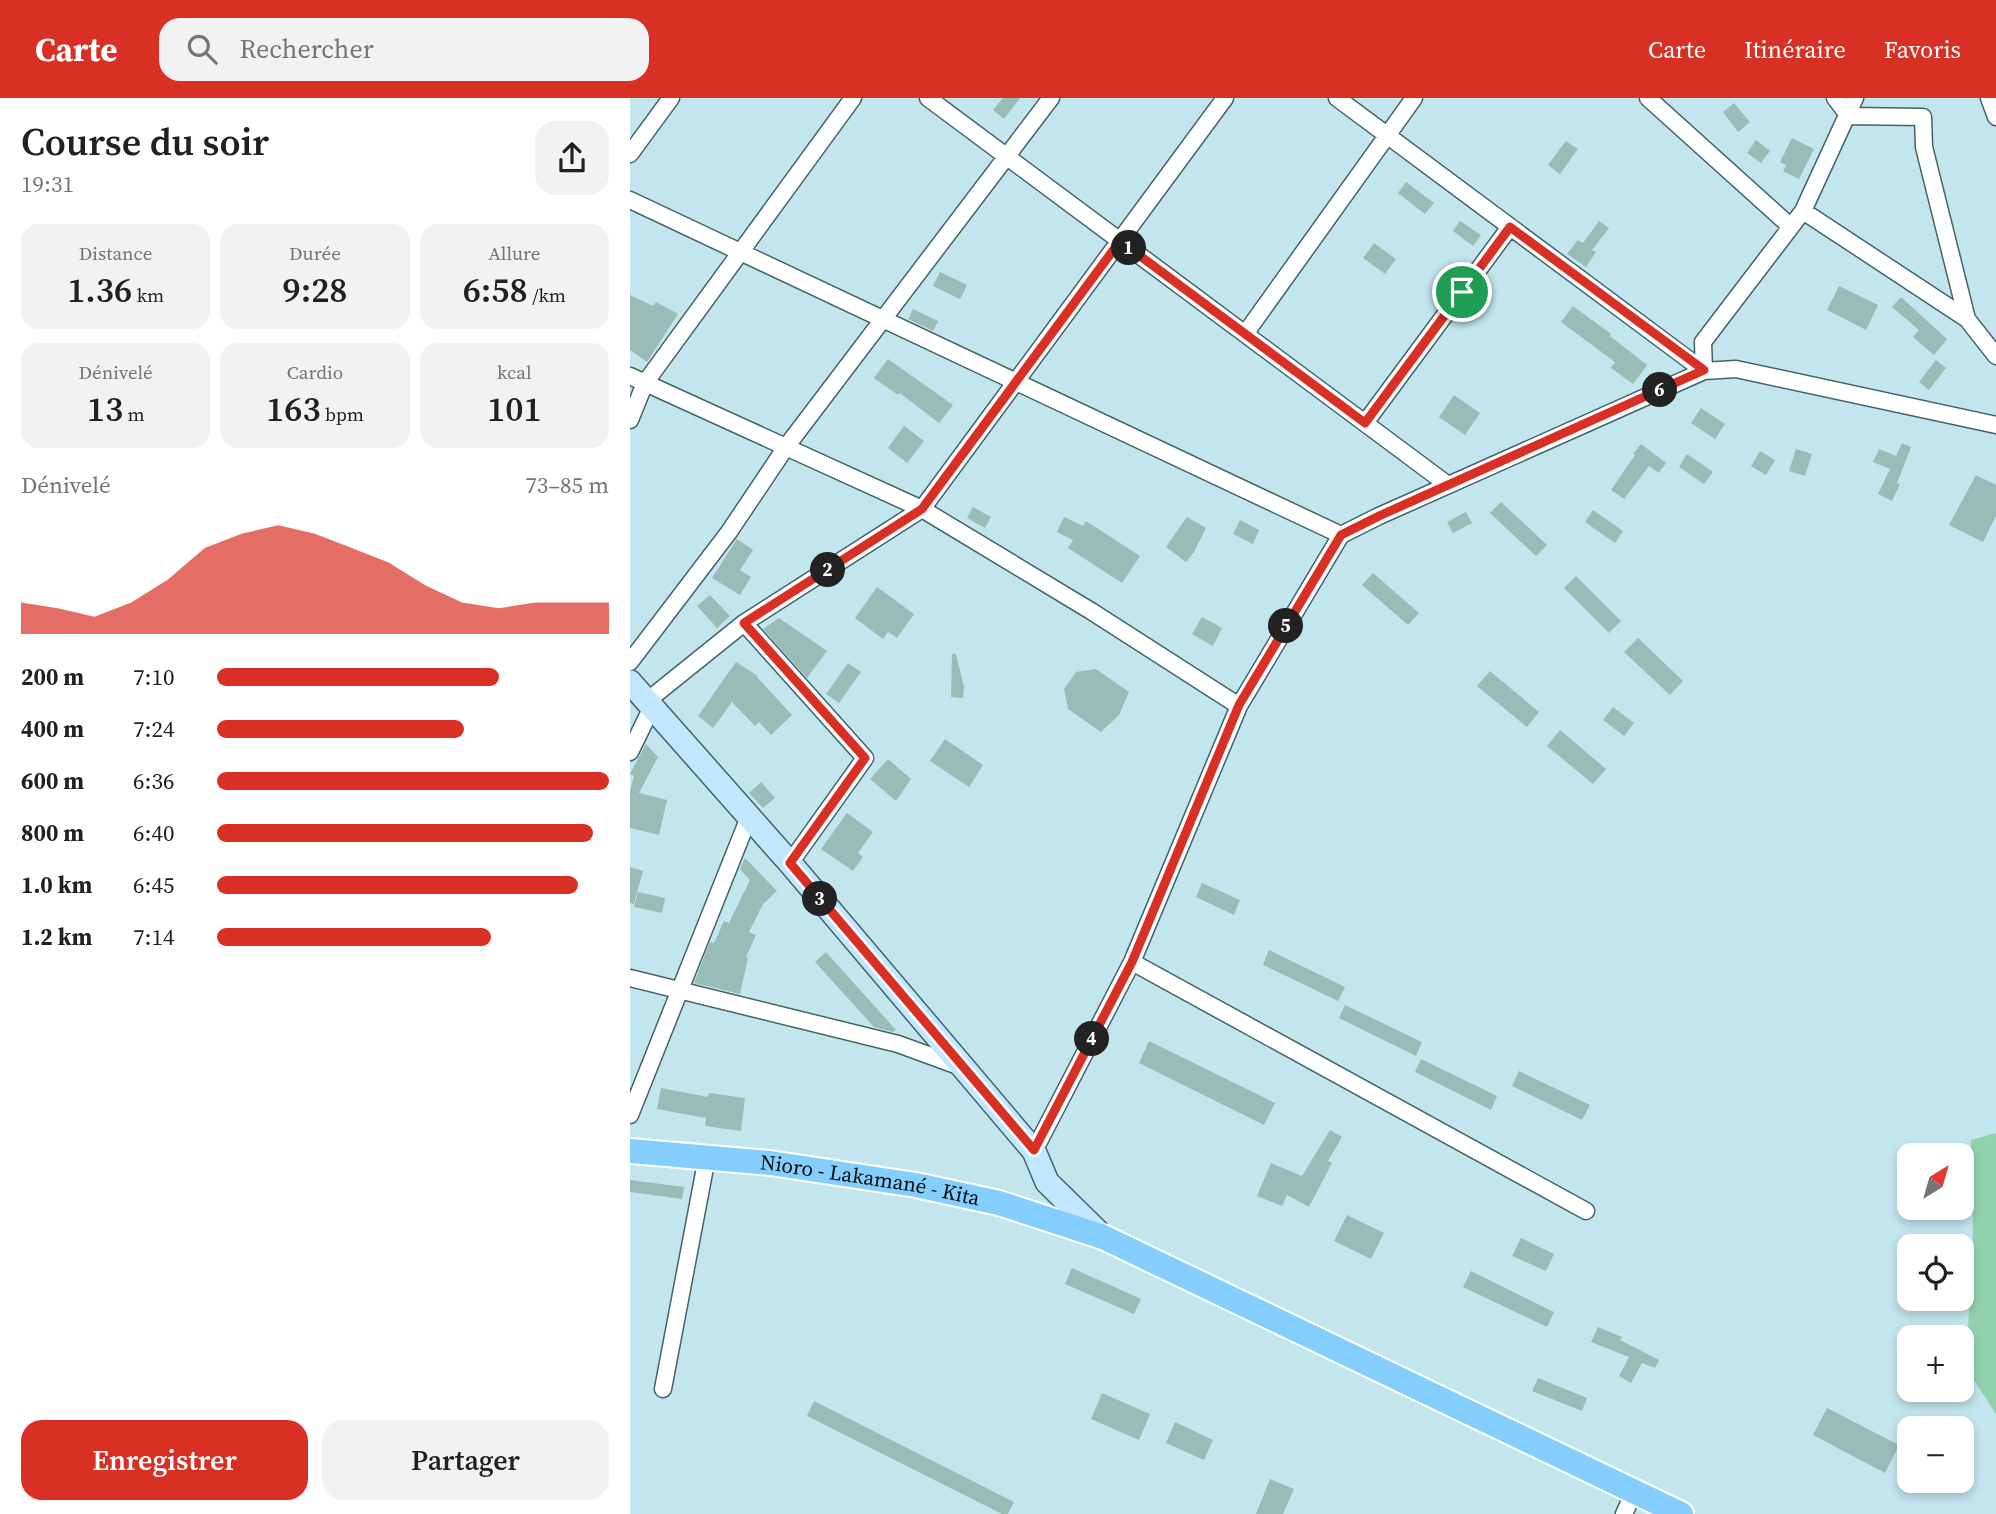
<!DOCTYPE html>
<html lang="fr">
<meta charset="utf-8">
<style>
:root{--surface:#fff;--page:#f2f2f2;--text:#202124;--muted:#757577;--accent:#d93025}
body{margin:0;font-family:"Source Serif 4",serif;background:var(--page);color:var(--text);height:100vh;display:flex;flex-direction:column;font-size:26px;white-space:nowrap}
*{box-sizing:border-box;margin:0}
p{font-size:23px;color:var(--muted)}
.icon{flex:none;width:38px;height:38px;fill:none;stroke:currentColor;stroke-width:2;stroke-linecap:round;stroke-linejoin:round}
.map{position:relative;flex:1;overflow:hidden}
.drawer{display:flex;flex-direction:column;background:var(--surface);width:630px}
.drawer>*{flex:none}
.needle{width:46px;rotate:37deg}
.buttons{position:absolute;left:1267px;top:1045px;display:grid;gap:14px}
.buttons a{display:grid;place-items:center;width:77px;height:77px;border-radius:14px;background:var(--surface);box-shadow:0 4px 10px #0003;font-size:35px}
.pin{position:absolute;display:grid;place-items:center;width:60px;height:60px;color:#fff;margin:-30px;border:4px solid #fff;border-radius:50%;box-shadow:0 2px 7px #0007}
.km{position:absolute;width:35px;height:35px;margin:-18px;border-radius:50%;background:#222;color:#fff;font-size:19px;line-height:35px;text-align:center}
.round{display:grid;place-items:center;flex:none;width:74px;height:74px;border-radius:21px;background:var(--page)}
.summary{display:flex;align-items:center;justify-content:space-between;height:119px;padding:0 21px}
h1{font-size:38px;font-weight:600;line-height:52px}
.metrics{display:grid;grid-template-columns:repeat(3,1fr);gap:10px;height:119px;padding:7px 21px}
.metrics div{display:grid;align-content:center;border-radius:18px;background:var(--page);text-align:center}
.metrics b{font-size:35px;font-weight:600}
.metrics small{font-size:19px;font-weight:400}
.metrics p{font-size:19px}
.chart{height:196px;padding:14px 21px}
.chart p{display:flex;justify-content:space-between}
.chart svg{width:100%;height:126px;margin-top:7px;fill:var(--accent);opacity:.7}
.action{display:flex;gap:14px;margin-top:auto;padding:14px 21px}
.action a{flex:1;height:80px;border-radius:21px;background:var(--accent);color:#fff;font-size:28px;font-weight:600;line-height:80px;text-align:center}
.action a+a{background:var(--page);color:var(--text)}
ul{padding:0 21px;list-style:none;font-size:23px}
li{display:grid;grid-template-columns:112px 84px 1fr;align-items:center;height:52px}
li i{height:18px;border-radius:9px;background:var(--accent)}
header{display:flex;align-items:center;gap:42px;box-sizing:border-box;height:98px;padding:0 35px;background:var(--accent);color:#fff}
header strong{font-size:33px}
nav{display:flex;gap:38px;margin-inline-start:auto;font-size:24px}
.search{width:490px;height:63px;background:var(--page);display:flex;align-items:center;gap:18px;box-sizing:border-box;padding:0 24px;border-radius:21px;color:var(--muted);font-size:26px}
main{display:flex;flex:1;min-height:0}
.map>svg:first-child{display:block}
.green{fill:#91d1ae}
.building{fill:#99bcb7}
.lines{fill:none;stroke-linecap:round;stroke-linejoin:round}
.street-casing{stroke:#44636a;stroke-width:19}
.secondary-casing{stroke:#44636a;stroke-width:26}
.primary-casing{stroke:#fff;stroke-width:28}
.street{stroke:#fff;stroke-width:16}
.secondary{stroke:#c1e7fe;stroke-width:23}
.primary{stroke:#83cefc;stroke-width:24}
.route-casing{stroke:#fff;stroke-width:14}
.route{stroke:#d93025;stroke-width:9}
.labels{text-anchor:middle;stroke-width:5;stroke-linejoin:round;paint-order:stroke}
.street-label{font-size:21px;fill:#030d10;stroke:#c3e5ee}
</style>
<header>
<strong>Carte</strong>
<div class="search"><svg class="icon" aria-label="search" viewBox="0 0 24 24"><circle cx="10" cy="10" r="6"/><path d="M15 15l6 6"/></svg>Rechercher</div>
<nav><a>Carte</a><a>Itinéraire</a><a>Favoris</a></nav>
</header>
<main>
<section class="drawer">
<div class="summary"><div><h1>Course du soir</h1><p>19:31</p></div><a class="round"><svg class="icon" aria-label="share" viewBox="0 0 24 24"><path d="M12 15V3M7 8l5-5 5 5M5 13v7h14v-7"/></svg></a></div>
<div class="metrics">
<div><p>Distance</p><b>1.36<small> km</small></b></div>
<div><p>Durée</p><b>9:28</b></div>
<div><p>Allure</p><b>6:58<small> /km</small></b></div>
</div>
<div class="metrics">
<div><p>Dénivelé</p><b>13<small> m</small></b></div>
<div><p>Cardio</p><b>163<small> bpm</small></b></div>
<div><p>kcal</p><b>101</b></div>
</div>
<div class="chart"><p><span>Dénivelé</span>73–85 m</p>
<svg viewBox="0 0 160 44" preserveAspectRatio="none"><path d="M0 44V33L10 35L20 38L30 33L40 25L50 14L60 9L70 6L80 9L90 14L100 19L110 27L120 33L130 35L140 33L150 33L160 33V44z"/></svg>
</div>
<ul>
<li><b>200 m</b>7:10<i style="width:72%"></i></li>
<li><b>400 m</b>7:24<i style="width:63%"></i></li>
<li><b>600 m</b>6:36<i style="width:100%"></i></li>
<li><b>800 m</b>6:40<i style="width:96%"></i></li>
<li><b>1.0 km</b>6:45<i style="width:92%"></i></li>
<li><b>1.2 km</b>7:14<i style="width:70%"></i></li>
</ul>
<div class="action"><a>Enregistrer</a><a>Partager</a></div>
</section>
<div class="map">
<svg width="1366" height="1416" viewBox="0 0 1366 1416">
<rect width="100%" height="100%" fill="#c3e5ee"/>
<path class="green" d="M1366 1035V1316L1336 1270 1343 1137 1341 1042Z"/>
<path class="building" d="M373 0H390L374 21 363 12Z
M1104 5 1120 24 1108 34 1093 14Z
M1162 40 1184 51 1169 81 1153 73 1156 67 1150 64Z
M1126 42 1140 53 1131 65 1117 55Z
M936 43 948 51 930 76 918 67Z
M776 84 804 105 795 116 768 95Z
M830 123 851 137 843 148 823 133Z
M969 123 979 130 962 152 966 154 956 169 937 156 948 142 953 145Z
M744 145 766 161 755 176 733 160Z
M310 174 337 187 330 201 303 188Z
M1209 188 1248 207 1236 232 1197 212Z
M0 197 23 208 26 204 48 216 17 264 0 252Z
M1271 199 1317 241 1304 257 1283 239 1289 232 1262 209Z
M943 208 981 236 980 238 1017 267 1003 286 981 270 985 264 931 224Z
M283 211 308 223 303 233 278 221Z
M258 261 323 307 309 325 270 295 268 297 244 280Z
M1306 262 1316 270 1299 292 1289 284Z
M824 297 850 315 835 337 809 319Z
M1071 310 1095 326 1085 341 1061 325Z
M274 328 294 343 277 365 258 350Z
M1272 345 1281 349 1267 385 1270 386 1262 403 1248 396 1260 371 1243 364 1249 351 1266 358Z
M1011 346 1036 365 1029 375 1019 368 994 401 981 392 1005 357 1003 356Z
M1166 351 1182 356 1175 378 1159 373Z
M1130 353 1145 362 1136 377 1121 368Z
M1057 356 1083 374 1074 386 1049 369Z
M1346 377 1366 387V418L1353 444 1319 427Z
M871 404 917 447 906 458 860 415Z
M343 409 361 419 355 430 337 420Z
M963 412 993 433 985 445 955 424Z
M836 414 842 425 823 435 817 424Z
M434 419 453 428 456 423 510 458 492 485 438 450 443 442 427 434Z
M557 419 576 430 564 454 556 464 536 449Z
M610 422 629 432 623 446 603 436Z
M107 441 123 452 110 472 121 479 110 497 82 480Z
M743 475 789 515 778 527 732 487Z
M946 478 991 523 979 535 934 490Z
M247 489 284 516 267 540 258 534 253 541 225 520Z
M80 497 100 518 87 530 67 508Z
M572 519 592 530 583 548 562 536Z
M149 520 197 553 177 580 133 531Z
M1008 540 1053 583 1040 597 994 554Z
M322 556H326L334 589 333 600 321 599Z
M106 564 128 578 127 579 162 617 141 637 129 624 125 628 102 604 83 630 68 618Z
M218 565 231 574 209 605 196 596Z
M466 571 499 594 489 617 471 634 438 611 434 591 446 574Z
M860 573 909 614 897 629 847 588Z
M983 609 1004 625 994 638 973 622Z
M930 632 976 671 963 686 917 648Z
M315 641 353 667 339 689 300 663Z
M16 646 28 659 9 695 37 702 29 737 0 730V693L4 678 0 676Z
M258 661 281 681 266 703 240 681Z
M131 684 145 700 133 710 119 695Z
M217 715 243 734 228 755 233 759 223 773 191 751Z
M115 760 147 793 133 806 119 834 126 837 116 859 118 860 110 896 64 885 80 844 84 845 94 823 99 825 120 782 110 771Z
M0 769 13 773 4 806 0 805Z
M572 785 610 802 604 817 566 799Z
M8 794 35 800 32 815 4 809Z
M639 852 715 889 708 903 633 867Z
M196 854 266 932 263 934 244 929 185 864Z
M715 907 792 944 786 958 709 920Z
M519 943 645 1005 634 1027 509 965Z
M791 961 867 998 861 1012 785 974Z
M889 973 960 1007 952 1022 882 988Z
M31 990 78 999 79 995 115 1000 111 1033 75 1028 76 1020 27 1011Z
M700 1032 712 1039 698 1063 702 1065 679 1109 657 1097 652 1108 627 1098 641 1065 672 1078Z
M0 1082 54 1089 52 1101 0 1094Z
M717 1117 754 1135 741 1161 704 1143Z
M891 1140 924 1156 916 1173 882 1158Z
M442 1170 511 1201 504 1216 435 1186Z
M841 1173 924 1214 917 1229 833 1189Z
M968 1229 992 1239 990 1242 1029 1262 1025 1270 1012 1265 1001 1285 989 1278 999 1259 961 1244Z
M908 1280 957 1300 952 1313 902 1293Z
M472 1295 520 1316 509 1342 461 1321Z
M184 1303 384 1404 378 1416H372L177 1318Z
M1197 1310 1269 1347 1255 1375 1183 1337Z
M545 1324 583 1342 574 1362 536 1345Z
M640 1381 664 1391 653 1416H626Z"/>
<g class="lines">
<defs>
<path id="street" d="M298 0 818 387
M707 0 1074 273
M1018 0 1161 129
M1205 0 1219 18
M1359 0 1366 19
M1219 18 1293 19 1294 49 1337 221
M0 56 41 0
M0 102 711 437
M1173 113 1337 221 1366 258
M615 236 784 0
M1074 273 1073 244 1173 113 1225 0
M0 278 292 411 461 513 609 608 711 437 749 418 1074 273 1106 271 1366 327
M0 322 15 285 223 0
M735 325 880 129
M114 525 235 660 160 765
M0 564 99 434 156 349 421 0
M17 603 114 525 292 411 595 0
M0 654 22 609
M502 864 956 1113
M0 880 268 946 331 969
M0 1017 119 719
M404 1053 502 864 609 608
M33 1291 77 1059
M994 1416 1004 1394"/>
<path id="secondary" d="M0 584 160 765 404 1053 417 1084 473 1139"/>
<g id="primary">
<path id="s1" d="M0 1053 140 1065 286 1087 369 1105 473 1139 1051 1416"/>
</g>
</defs>
<use href="#street" class="street-casing"/>
<use href="#secondary" class="secondary-casing"/>
<use href="#primary" class="primary-casing"/>
<use href="#street" class="street"/>
<use href="#secondary" class="secondary"/>
<use href="#primary" class="primary"/>
</g>
<g class="lines">
<defs>
<path id="route" d="M880 129 1074 272 749 418 711 437 609 607 502 864 404 1052 160 765 235 660 114 525 292 411 490 143 735 325Z"/>
</defs>
<use href="#route" class="route-casing"/>
<use href="#route" class="route"/>
</g>
<g class="labels">
<g class="street-label">
<text dy="7" stroke="none"><textPath href="#s1" startOffset="242">Nioro - Lakamané - Kita</textPath></text>
</g>
</g>
</svg>
<div class="buttons">
<a><svg class="needle" viewBox="-14 -14 28 28"><path d="M0-13l5 13h-10z" fill="#e53935"/><path d="M0 13l5-13h-10z" fill="#757577"/></svg></a>
<a><svg class="icon" aria-label="locate" viewBox="0 0 24 24"><circle cx="12" cy="12" r="6"/><path d="M12 2v4M12 18v4M2 12h4M18 12h4"/></svg></a>
<a>+</a>
<a>−</a>
</div>
<div class="pin" style="left:832px;top:194px;background:#1e9e55"><svg class="icon" aria-label="arrive" viewBox="0 0 24 24"><path d="M6 21V4h12l-3 4 3 4H6"/></svg></div>
<b class="km" style="left:499px;top:150px">1</b>
<b class="km" style="left:198px;top:472px">2</b>
<b class="km" style="left:190px;top:801px">3</b>
<b class="km" style="left:462px;top:941px">4</b>
<b class="km" style="left:656px;top:528px">5</b>
<b class="km" style="left:1030px;top:292px">6</b>
</div>
</main>
